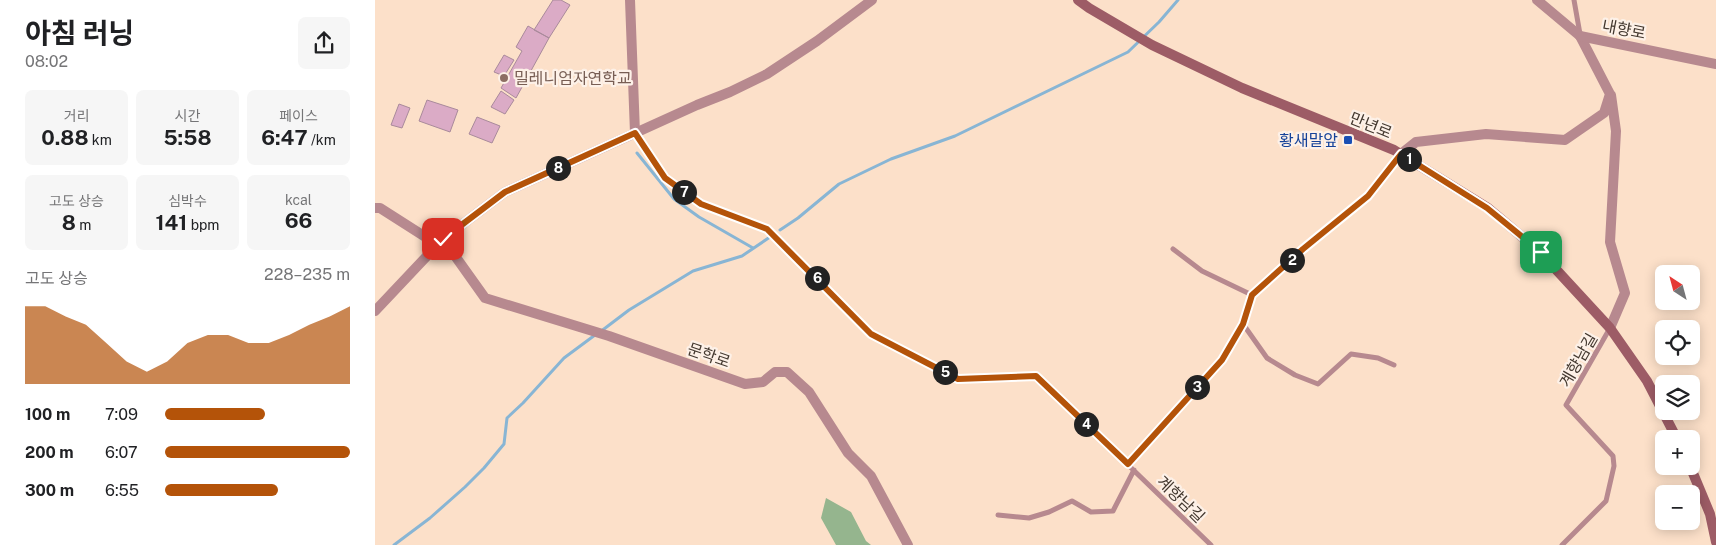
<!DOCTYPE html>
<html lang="ko">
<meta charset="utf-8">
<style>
:root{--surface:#fff;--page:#f6f6f6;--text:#202124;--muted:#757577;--accent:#b45309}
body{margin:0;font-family:"Public Sans","Noto Sans KR",sans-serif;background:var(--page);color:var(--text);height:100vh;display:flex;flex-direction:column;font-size:19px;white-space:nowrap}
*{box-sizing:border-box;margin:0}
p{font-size:16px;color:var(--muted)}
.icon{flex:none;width:28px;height:28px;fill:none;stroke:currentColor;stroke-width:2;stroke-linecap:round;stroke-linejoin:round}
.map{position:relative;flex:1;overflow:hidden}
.drawer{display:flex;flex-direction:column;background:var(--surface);width:375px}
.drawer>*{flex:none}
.needle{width:32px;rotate:324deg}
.buttons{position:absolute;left:1280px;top:265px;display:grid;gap:10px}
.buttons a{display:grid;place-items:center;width:45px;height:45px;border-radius:8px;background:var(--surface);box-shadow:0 2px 12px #0003;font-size:25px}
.pin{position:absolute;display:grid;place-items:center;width:42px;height:42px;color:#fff;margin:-21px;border-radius:10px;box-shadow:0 2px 8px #0006}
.km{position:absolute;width:25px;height:25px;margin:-12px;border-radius:50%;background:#222;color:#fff;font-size:14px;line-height:25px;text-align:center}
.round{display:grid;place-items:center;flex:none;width:52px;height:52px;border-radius:8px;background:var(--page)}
.overview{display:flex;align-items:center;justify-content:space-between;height:85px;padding:0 25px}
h1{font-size:28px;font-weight:700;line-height:38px}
.figures{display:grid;grid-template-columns:repeat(3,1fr);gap:8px;height:85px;padding:5px 25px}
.figures div{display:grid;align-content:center;border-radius:8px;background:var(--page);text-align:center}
.figures b{font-size:21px;font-weight:700}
.figures small{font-size:14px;font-weight:400}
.figures p{font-size:14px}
.chart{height:140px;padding:10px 25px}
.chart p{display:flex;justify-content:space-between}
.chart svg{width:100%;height:90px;margin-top:5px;fill:var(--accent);opacity:.7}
ul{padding:0 25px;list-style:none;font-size:16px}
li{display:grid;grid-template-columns:80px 60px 1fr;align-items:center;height:38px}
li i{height:12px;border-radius:6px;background:var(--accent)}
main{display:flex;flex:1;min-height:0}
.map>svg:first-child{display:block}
.forest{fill:#95b58e}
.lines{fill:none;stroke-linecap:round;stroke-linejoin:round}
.stream{stroke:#88b5d4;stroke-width:3}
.building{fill:#dbabc6;stroke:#a98a9b}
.service{stroke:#b7898f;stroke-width:5}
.minor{stroke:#b7898f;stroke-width:10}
.tertiary{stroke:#b7898f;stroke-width:10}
.secondary{stroke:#9d5c66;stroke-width:10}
.route-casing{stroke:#fff;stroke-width:10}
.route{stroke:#b45309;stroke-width:6}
.education-dot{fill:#8d6e63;stroke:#fdf1e8;stroke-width:2}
.transit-dot{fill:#1a4fb4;stroke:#fdf1e8;stroke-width:2}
.labels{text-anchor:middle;stroke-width:4.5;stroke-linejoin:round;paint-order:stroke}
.street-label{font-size:16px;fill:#43382f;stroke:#fdf1e8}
.education-label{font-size:16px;fill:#785e54;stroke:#fdf1e8;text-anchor:start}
.transit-label{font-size:16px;fill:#164399;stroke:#fdf1e8;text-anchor:end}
</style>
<main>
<section class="drawer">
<div class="overview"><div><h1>아침 러닝</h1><p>08:02</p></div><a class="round"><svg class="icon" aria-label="share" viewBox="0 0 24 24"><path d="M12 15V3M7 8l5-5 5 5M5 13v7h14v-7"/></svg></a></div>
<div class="figures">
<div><p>거리</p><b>0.88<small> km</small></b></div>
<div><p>시간</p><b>5:58</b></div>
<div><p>페이스</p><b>6:47<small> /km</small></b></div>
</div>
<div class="figures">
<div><p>고도 상승</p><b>8<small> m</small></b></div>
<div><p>심박수</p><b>141<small> bpm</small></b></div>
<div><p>kcal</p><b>66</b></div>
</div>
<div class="chart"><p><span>고도 상승</span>228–235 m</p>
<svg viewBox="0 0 160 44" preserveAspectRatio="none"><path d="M0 44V6L10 6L20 11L30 15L40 24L50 33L60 38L70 33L80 24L90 20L100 20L110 24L120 24L130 20L140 15L150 11L160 6V44z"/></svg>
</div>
<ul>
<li><b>100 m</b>7:09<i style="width:54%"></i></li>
<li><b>200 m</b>6:07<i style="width:100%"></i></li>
<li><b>300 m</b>6:55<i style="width:61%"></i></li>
</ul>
</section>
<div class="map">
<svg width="1341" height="545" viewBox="0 0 1341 545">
<rect width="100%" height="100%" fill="#fce0c9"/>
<path class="forest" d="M451 498 476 512 491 541 496 545H461L446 518Z"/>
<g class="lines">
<path class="stream" d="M262 153 299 199 324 217 378 248
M405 230 423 218 464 184 516 159 580 136 753 52 784 22 803 0
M225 332 254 310 318 271 367 256 395 237
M19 545 55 518 90 487 109 468 129 444 132 418 148 403 189 358 220 335"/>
</g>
<path class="building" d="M178 0H186L195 5 174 38 159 30Z
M153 26 174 38 141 98 126 88 147 51 141 47Z
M129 55 139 60 129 76 119 72Z
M126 91 139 100 130 114 116 107Z
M52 100 83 110 75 132 44 121Z
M24 104 35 108 27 128 16 125Z
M102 117 125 126 117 143 94 134Z"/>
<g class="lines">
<path class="service" d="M1199 0 1205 34
M260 133 290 178 326 204 392 229 496 333 583 379 661 376 836 545
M798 249 827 271 877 295
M868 324 892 358 920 375 943 384 976 354 1003 358 1019 365
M753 464 847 360 868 324 877 295 928 249 993 196 1026 155
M623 515 654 518 674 512 697 501 716 512 738 511 759 470
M1187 545 1231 501 1239 466 1238 456 1191 405 1235 328"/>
<path class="minor" d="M255 0 260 133
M1026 154 1041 142 1111 134 1190 140 1229 113 1235 94 1205 36
M0 208H5L63 245
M68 239 110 298 234 336 370 384 388 382 400 372H412L434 392 473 453 496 476 533 545
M1235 328 1250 293 1235 242 1241 131 1236 95"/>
<path class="tertiary" d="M1162 0 1205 36 1341 64
M0 311 68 239 130 192 322 105 355 92 392 74 442 41 497 0"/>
<path class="secondary" d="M703 0 714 8 777 45 867 88 1019 150 1113 208 1165 252 1235 328 1272 381 1302 439
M1315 466 1335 514 1341 542"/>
</g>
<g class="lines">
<defs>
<path id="route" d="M68 239 130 192 260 133 290 178 326 204 392 229 496 334 583 379 661 376 753 464 847 360 868 324 877 295 928 249 993 196 1026 154 1112 208 1166 252"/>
</defs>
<use href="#route" class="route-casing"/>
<use href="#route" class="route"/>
</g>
<circle class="education-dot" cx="129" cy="78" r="5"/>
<rect class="transit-dot" x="968" y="135" width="10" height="10" rx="2.5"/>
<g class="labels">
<g class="street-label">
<text transform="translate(1249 29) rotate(11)" y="6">내향로</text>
<text transform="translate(996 125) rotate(22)" y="6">만년로</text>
<text transform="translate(334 355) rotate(19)" y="6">문학로</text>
<text transform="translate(1203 360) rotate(-60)" y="6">계향남길</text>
<text transform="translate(806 499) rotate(44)" y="6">계향남길</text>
</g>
<g class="education-label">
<text x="139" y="84">밀레니엄자연학교</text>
</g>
<g class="transit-label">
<text x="963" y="146">황새말앞</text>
</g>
</g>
</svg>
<div class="buttons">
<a><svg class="needle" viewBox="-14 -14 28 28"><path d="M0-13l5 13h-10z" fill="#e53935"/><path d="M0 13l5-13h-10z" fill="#757577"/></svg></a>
<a><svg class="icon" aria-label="locate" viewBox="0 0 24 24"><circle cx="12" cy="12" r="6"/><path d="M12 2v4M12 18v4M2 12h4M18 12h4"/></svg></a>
<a><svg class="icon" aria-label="layers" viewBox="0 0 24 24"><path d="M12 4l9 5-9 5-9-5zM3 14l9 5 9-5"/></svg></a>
<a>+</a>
<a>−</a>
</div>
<div class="pin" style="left:1166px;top:252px;background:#1e9e55"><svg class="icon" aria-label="arrive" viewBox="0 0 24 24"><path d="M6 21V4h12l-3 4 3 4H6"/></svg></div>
<div class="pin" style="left:68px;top:239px;background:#d93025"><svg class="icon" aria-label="check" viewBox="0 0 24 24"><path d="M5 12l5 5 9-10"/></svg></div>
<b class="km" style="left:1034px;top:159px">1</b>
<b class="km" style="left:917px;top:260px">2</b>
<b class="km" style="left:822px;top:387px">3</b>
<b class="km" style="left:711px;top:424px">4</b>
<b class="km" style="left:570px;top:372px">5</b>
<b class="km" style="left:442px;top:278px">6</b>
<b class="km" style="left:309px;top:192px">7</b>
<b class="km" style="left:183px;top:168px">8</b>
</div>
</main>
